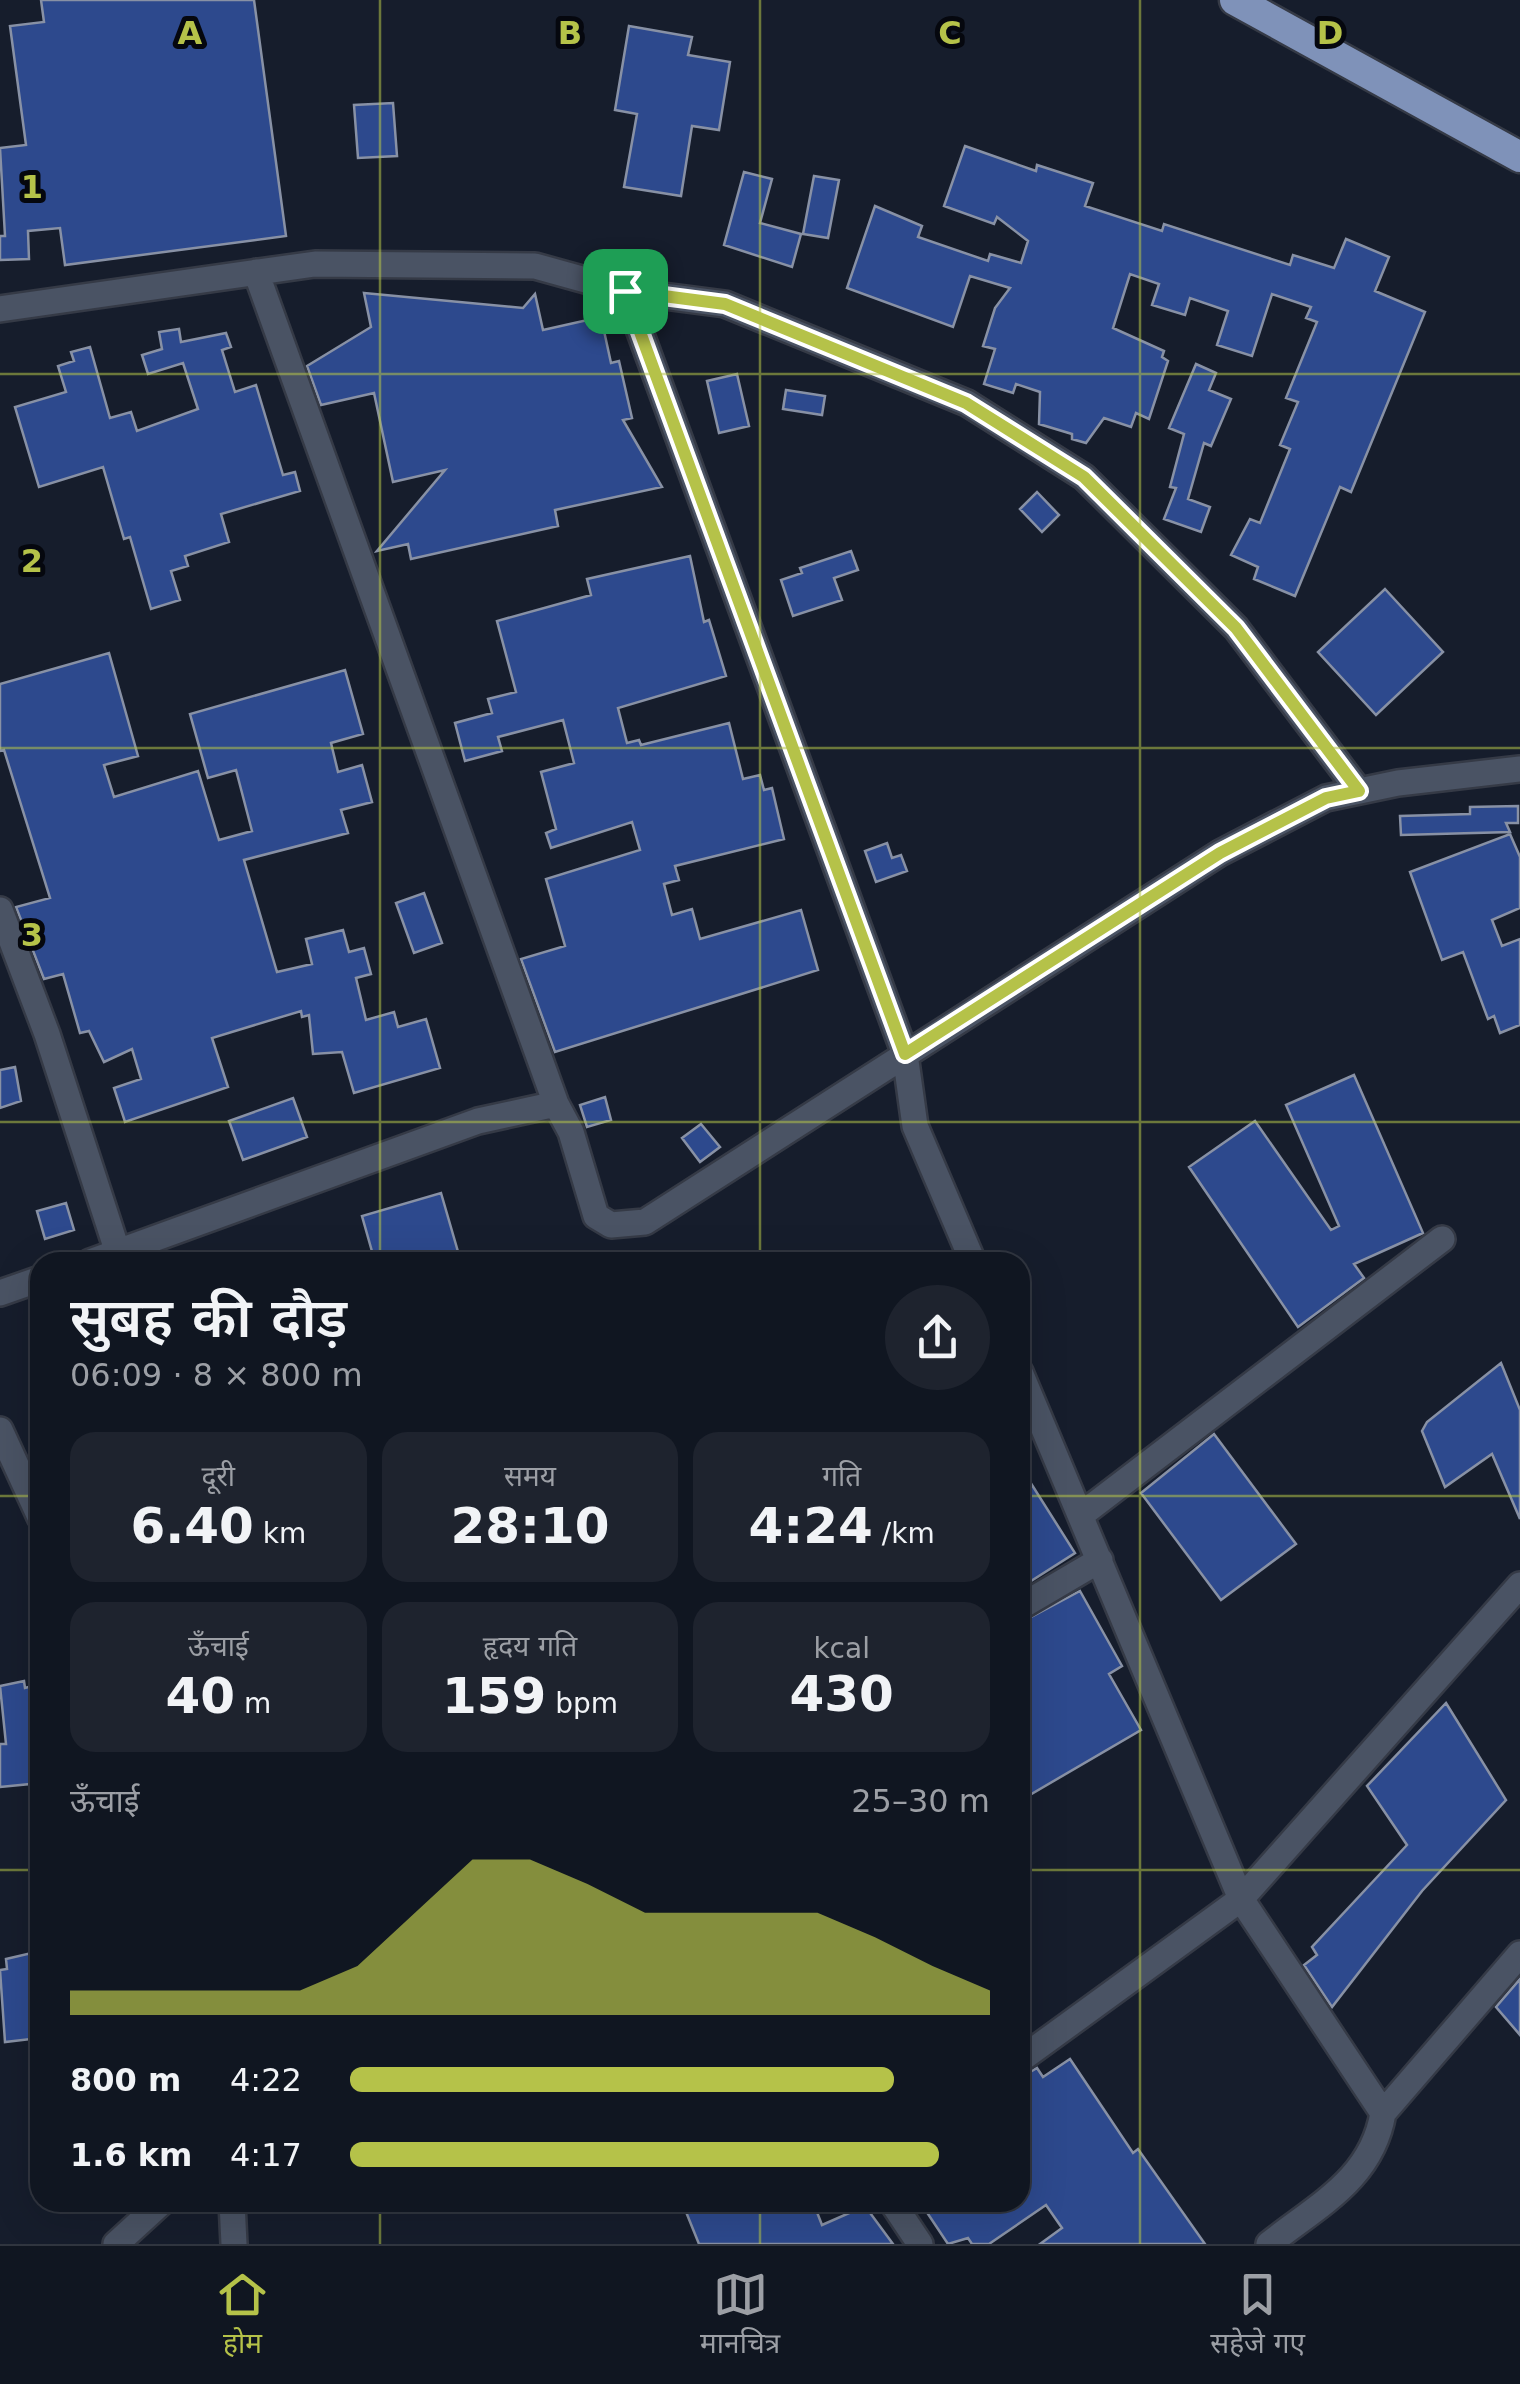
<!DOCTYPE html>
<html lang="hi">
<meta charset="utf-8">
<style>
:root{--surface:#101621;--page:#1e232e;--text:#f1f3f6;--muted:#9c9fa5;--line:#30353f;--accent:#b5c249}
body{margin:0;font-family:"DejaVu Sans","Noto Sans Devanagari",sans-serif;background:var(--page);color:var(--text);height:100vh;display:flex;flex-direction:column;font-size:38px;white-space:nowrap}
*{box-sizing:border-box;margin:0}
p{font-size:32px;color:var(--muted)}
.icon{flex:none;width:55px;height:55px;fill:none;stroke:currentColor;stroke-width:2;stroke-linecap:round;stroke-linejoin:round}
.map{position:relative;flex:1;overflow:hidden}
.drawer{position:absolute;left:30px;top:1252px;width:1000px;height:960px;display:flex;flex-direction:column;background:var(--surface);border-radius:30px;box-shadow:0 10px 40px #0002,0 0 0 2px var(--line)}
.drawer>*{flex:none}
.pin{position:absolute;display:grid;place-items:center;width:85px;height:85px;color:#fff;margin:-42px;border-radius:20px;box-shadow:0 5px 15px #0006}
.round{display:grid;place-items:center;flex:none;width:105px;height:105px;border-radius:52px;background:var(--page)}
.summary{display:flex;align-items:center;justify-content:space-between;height:170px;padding:0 40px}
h1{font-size:55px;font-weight:600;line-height:75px}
.metrics{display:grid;grid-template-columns:repeat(3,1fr);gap:15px;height:170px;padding:10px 40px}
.metrics div{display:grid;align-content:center;border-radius:25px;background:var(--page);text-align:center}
.metrics b{font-size:50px;font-weight:600}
.metrics small{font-size:28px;font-weight:400}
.metrics p{font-size:28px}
.chart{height:280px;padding:20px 40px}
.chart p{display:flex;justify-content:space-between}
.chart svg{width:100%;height:180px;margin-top:10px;fill:var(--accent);opacity:.7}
ul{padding:0 40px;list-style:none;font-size:32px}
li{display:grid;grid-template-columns:160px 120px 1fr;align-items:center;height:75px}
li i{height:25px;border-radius:12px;background:var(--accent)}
.menu{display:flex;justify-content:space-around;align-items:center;height:140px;border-top:2px solid var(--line);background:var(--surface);font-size:28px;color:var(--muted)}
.menu a{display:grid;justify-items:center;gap:5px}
.menu .on{color:var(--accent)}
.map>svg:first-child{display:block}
.building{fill:#2d498d;stroke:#8891a5;stroke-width:2.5}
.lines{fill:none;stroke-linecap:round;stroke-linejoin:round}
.minor-casing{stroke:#353a46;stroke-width:30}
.major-casing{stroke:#353a46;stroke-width:35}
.minor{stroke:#4a5364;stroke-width:25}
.major{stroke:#7f92b9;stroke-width:30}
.route-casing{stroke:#fff;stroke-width:20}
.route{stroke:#b5c249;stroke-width:12}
.grid{fill:none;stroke:#b5c249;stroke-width:2.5;stroke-opacity:0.55}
.grid-label{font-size:32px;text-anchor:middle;font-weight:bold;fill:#b5c249;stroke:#05070e;stroke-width:10;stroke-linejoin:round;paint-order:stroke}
</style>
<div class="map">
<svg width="1520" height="2244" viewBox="0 0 1520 2244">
<rect width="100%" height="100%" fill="#161d2c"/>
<path class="building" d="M41 0H254L286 236 65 265 60 228 28 231 29 259 0 260V236H5L0 148 26 145 10 26 44 22Z
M629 26 692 37 688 55 730 62 719 130 692 126 681 196 624 187 637 114 615 110Z
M393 103 397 156 358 158 354 105Z
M965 146 1036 171 1037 165 1093 183 1085 206 1162 231 1164 224 1290 265 1293 255 1334 268 1346 239 1389 257 1375 291 1425 312 1351 492 1340 487 1295 596 1254 579 1258 567 1231 555 1250 519 1260 523 1290 449 1280 445 1298 402 1286 398 1317 322 1306 318 1311 307 1272 294 1252 356 1217 345 1228 311 1190 298 1185 315 1152 305 1159 284 1130 274 1113 328 1164 351 1162 357 1168 361 1149 419 1136 413 1131 427 1104 418 1086 443 1072 439V434L1039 424 1040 392 1016 384 1013 393 984 384 995 349 983 346 995 308 1010 288 970 276 953 327 847 288 875 206 922 226 918 237 988 261 990 254 1021 263 1028 241 997 217 994 224 944 206Z
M744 172 772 179 760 223 801 234 792 267 724 245Z
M814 176 839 180 828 238 803 234Z
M364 293 523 308 535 294 543 330 601 317 611 363 619 361 632 418 623 420 662 487 555 510 558 526 411 559 408 544 377 551 445 470 393 482 374 393 321 405 307 366 371 327Z
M179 329 181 342 226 333 231 347 222 350 235 392 256 385 283 475 295 472 300 491 221 514 229 542 185 556 188 566 171 571 180 600 151 609 130 537 124 539 103 467 39 487 15 407 66 392 58 366 74 361 71 352 90 347 110 418 131 412 137 431 198 409 183 363 148 374 142 355 162 349 159 332Z
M1196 364 1216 373 1209 390 1231 399 1211 446 1204 443 1188 499 1210 507 1201 532 1164 519 1176 488 1170 487 1184 434 1169 428Z
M737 374 749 426 719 433 707 381Z
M786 390 825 396 822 415 783 409Z
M1037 492 1059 515 1042 532 1020 509Z
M851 551 858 570 834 578 842 600 793 616 781 580 802 573 800 568Z
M690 556 704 622 709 620 726 676 618 708 627 743 639 740 641 745 729 723 743 779 760 775 764 790 772 788 784 839 675 866 679 880 664 884 672 915 692 909 700 939 801 910 818 970 555 1052 521 959 565 946 546 879 640 850 632 822 551 848 546 833 556 829 541 772 574 763 563 720 498 737 502 751 465 761 455 723 492 713 488 699 516 692 497 621 591 595 587 579Z
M1385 589 1443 652 1376 715 1318 652Z
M109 653 138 756 104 765 114 797 198 771 219 840 252 831 236 770 208 778 190 714 345 670 363 734 331 743 338 772 362 765 372 802 341 810 348 833 244 860 277 972 312 964 306 939 343 930 349 952 364 948 371 974 356 978 366 1020 394 1012 398 1027 426 1019 440 1068 354 1093 342 1052 313 1054 309 1015 302 1017 301 1011 212 1038 228 1087 125 1122 114 1088 141 1079 132 1049 104 1062 89 1031 80 1033 63 974 44 979 16 907 50 898 4 750 0 751V684Z
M1518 806V823H1506L1510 832 1401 835 1400 816 1470 814V807Z
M1510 834 1520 857V908L1492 920 1502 946 1520 939V1025L1500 1033 1494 1016 1488 1019 1463 952 1442 960 1410 872Z
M887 843 892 858 901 855 907 871 876 882 865 851Z
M424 893 442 943 414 953 396 903Z
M15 1067 21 1101 0 1108V1070Z
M1354 1075 1423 1233 1354 1264 1364 1278 1298 1327 1189 1167 1255 1121 1331 1230 1339 1226 1286 1105Z
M605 1097 611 1120 587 1127 580 1105Z
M293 1098 307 1137 243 1160 229 1121Z
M701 1124 720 1147 700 1162 682 1138Z
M441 1193 461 1262H375L362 1216Z
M66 1203 74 1230 45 1239 37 1211Z
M1501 1363 1520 1410V1519L1492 1454 1445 1487 1422 1431 1427 1422Z
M1214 1434 1296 1544 1221 1600 1141 1493Z
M1020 1466 1075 1553 1020 1588Z
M1080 1591 1122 1666 1109 1674 1141 1730 1028 1796 1020 1781V1623Z
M24 1681 25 1688 40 1684V1783L0 1787V1744H6L0 1686Z
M1446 1703 1506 1800 1422 1891 1332 2007 1304 1965 1317 1955 1312 1947 1407 1845 1367 1786Z
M40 1951V1982L31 1983 35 2016 40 2015V2038L5 2042 0 1970 7 1969 6 1959Z
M1520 1979V2035L1496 2007Z
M1070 2059 1133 2153 1138 2149 1205 2244H1040L1062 2228 1046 2205 989 2244H972L968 2238 948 2244 920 2202H1020V2099L1027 2095 1020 2078 1037 2068 1043 2077Z
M682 2202H813L822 2225 865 2206 893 2244H699Z"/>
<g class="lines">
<defs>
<path id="minor" d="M256 272 556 1104
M625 291 905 1054 915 1126 973 1262
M0 309 315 264 535 266 625 291 725 304 967 403 1084 477 1236 628 1359 791
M0 910 47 1034 118 1253
M90 1262 478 1121 556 1104 571 1132 596 1216 611 1225 645 1222 1220 853 1326 798 1398 783 1520 769
M0 1293 40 1279
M1020 1372 1241 1899 1383 2113C1372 2179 1318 2205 1269 2244
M0 1430 40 1517
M1081 1515 1442 1239
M1020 1607 1100 1560
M1020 2060 1241 1899 1520 1585
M1383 2113 1520 1954
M232 2202 234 2244
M892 2202 920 2244
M116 2244 162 2202"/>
<path id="major" d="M1235 0 1520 157"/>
</defs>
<use href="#minor" class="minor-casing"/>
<use href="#major" class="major-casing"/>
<use href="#minor" class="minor"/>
<use href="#major" class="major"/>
</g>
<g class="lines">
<defs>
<path id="route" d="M625 291 725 304 966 403 1084 477 1236 628 1359 791 1326 798 1220 853 905 1054Z"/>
</defs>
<use href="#route" class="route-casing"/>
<use href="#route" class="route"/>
</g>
<path class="grid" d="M380 0V1262M760 0V1262M1140 0V2244M0 374H1520M0 748H1520M0 1122H1520M0 1496H40M1020 1496H1520M0 1870H40M1020 1870H1520M380 2202V2244M760 2202V2244"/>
<g class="grid-label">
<text x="190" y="44">A</text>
<text x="570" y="44">B</text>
<text x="950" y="44">C</text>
<text x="1330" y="44">D</text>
<text x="32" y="198">1</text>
<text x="32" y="572">2</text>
<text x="32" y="946">3</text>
</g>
</svg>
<div class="pin" style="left:625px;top:291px;background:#1e9e55"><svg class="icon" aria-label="arrive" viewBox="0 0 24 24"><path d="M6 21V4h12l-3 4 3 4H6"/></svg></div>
<section class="drawer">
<div class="summary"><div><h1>सुबह की दौड़</h1><p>06:09 · 8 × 800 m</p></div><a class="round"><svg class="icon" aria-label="share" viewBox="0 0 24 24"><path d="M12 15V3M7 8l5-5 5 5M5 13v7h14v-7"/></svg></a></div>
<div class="metrics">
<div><p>दूरी</p><b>6.40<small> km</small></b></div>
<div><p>समय</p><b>28:10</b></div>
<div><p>गति</p><b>4:24<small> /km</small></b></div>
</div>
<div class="metrics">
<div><p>ऊँचाई</p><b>40<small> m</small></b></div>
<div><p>हृदय गति</p><b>159<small> bpm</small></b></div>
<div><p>kcal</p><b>430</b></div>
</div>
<div class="chart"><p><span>ऊँचाई</span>25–30 m</p>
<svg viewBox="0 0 160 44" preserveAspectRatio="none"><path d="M0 44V38L10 38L20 38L30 38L40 38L50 32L60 19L70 6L80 6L90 12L100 19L110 19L120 19L130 19L140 25L150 32L160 38V44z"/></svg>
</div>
<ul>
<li><b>800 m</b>4:22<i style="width:85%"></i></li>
<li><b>1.6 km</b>4:17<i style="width:92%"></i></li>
</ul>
</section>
</div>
<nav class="menu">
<a class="on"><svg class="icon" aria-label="home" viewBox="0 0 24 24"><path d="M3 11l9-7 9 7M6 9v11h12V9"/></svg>होम</a>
<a><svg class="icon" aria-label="map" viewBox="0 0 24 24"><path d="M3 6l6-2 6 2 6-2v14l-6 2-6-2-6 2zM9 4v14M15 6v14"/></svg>मानचित्र</a>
<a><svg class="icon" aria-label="saved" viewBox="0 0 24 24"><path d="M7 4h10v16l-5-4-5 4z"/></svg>सहेजे गए</a>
</nav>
